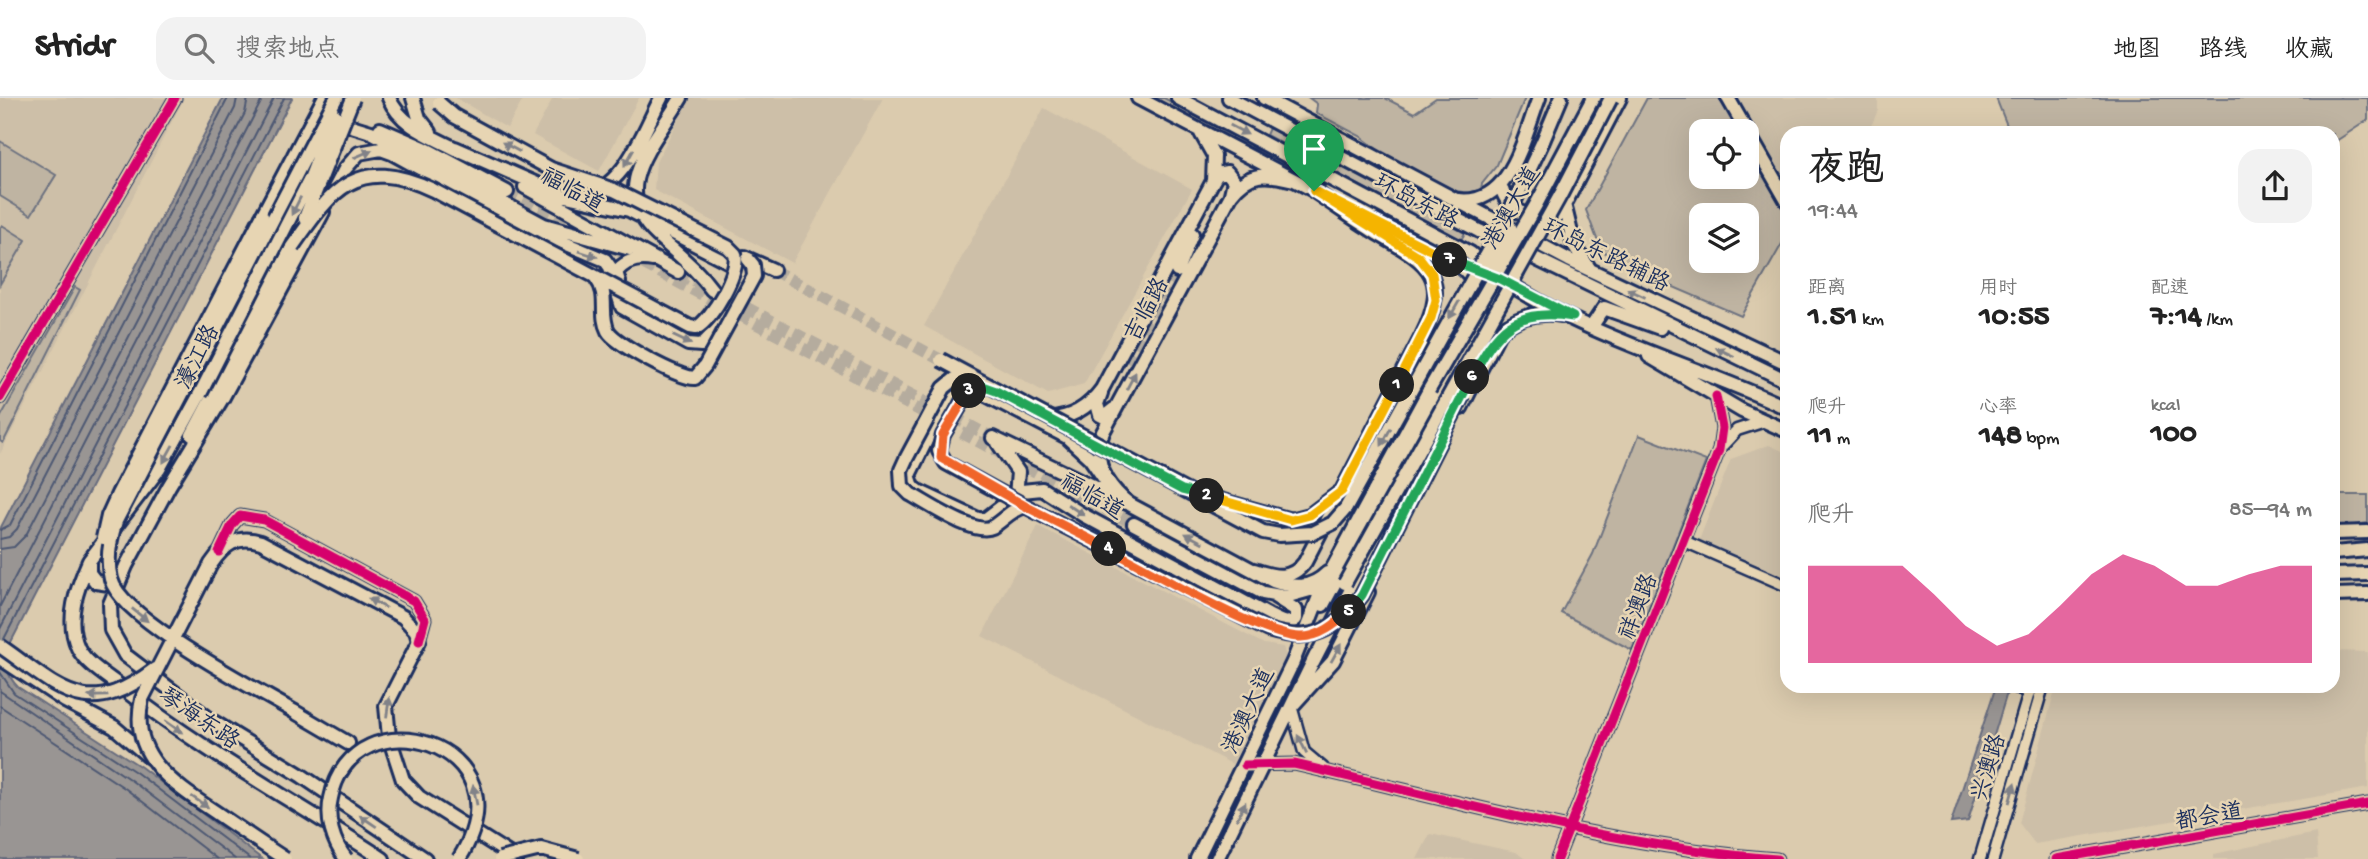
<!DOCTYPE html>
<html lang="zh">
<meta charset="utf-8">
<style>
:root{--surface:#fff;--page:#f2f2f2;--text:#222;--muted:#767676;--line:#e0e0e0;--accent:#db2777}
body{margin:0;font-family:"Gochi Hand","LXGW WenKai TC",sans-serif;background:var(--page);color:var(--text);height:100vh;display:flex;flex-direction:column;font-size:26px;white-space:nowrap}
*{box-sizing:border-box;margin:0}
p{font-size:23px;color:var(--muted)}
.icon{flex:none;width:38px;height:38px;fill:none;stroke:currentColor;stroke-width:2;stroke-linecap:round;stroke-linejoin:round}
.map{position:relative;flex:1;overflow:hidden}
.side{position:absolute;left:1780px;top:28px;width:560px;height:567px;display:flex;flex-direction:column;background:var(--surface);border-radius:21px;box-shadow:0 7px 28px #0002}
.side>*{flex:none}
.buttons{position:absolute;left:1689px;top:21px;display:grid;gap:14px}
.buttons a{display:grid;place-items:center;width:70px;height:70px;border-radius:14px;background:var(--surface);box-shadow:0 7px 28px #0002;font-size:35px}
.pin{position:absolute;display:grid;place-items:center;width:60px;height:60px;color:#fff;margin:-72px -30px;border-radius:50% 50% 50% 0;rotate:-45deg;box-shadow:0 0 7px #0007}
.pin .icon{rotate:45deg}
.km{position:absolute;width:35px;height:35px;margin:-18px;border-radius:50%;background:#222;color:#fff;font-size:19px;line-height:35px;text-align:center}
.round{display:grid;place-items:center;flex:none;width:74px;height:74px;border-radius:21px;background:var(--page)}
.head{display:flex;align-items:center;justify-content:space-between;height:119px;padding:0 28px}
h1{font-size:38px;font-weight:800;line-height:52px}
.stats{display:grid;grid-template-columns:repeat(3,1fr);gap:10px;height:119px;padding:7px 28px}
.stats div{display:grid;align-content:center}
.stats b{font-size:30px;font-weight:800}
.stats small{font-size:19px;font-weight:400}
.stats p{font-size:19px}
.chart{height:196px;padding:14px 28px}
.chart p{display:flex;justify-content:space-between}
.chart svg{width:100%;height:126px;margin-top:7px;fill:var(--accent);opacity:.7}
header{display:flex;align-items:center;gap:42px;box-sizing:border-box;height:98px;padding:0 35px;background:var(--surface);border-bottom:2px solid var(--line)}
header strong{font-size:33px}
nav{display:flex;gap:38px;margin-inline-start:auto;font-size:24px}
.search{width:490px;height:63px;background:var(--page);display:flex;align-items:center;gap:18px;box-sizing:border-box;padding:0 24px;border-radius:21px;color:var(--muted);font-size:26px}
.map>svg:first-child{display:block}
.built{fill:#cdbfa8}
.green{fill:#bfb4a2;stroke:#6d7280;stroke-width:2;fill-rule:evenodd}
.water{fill:#999593;stroke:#676c7e;stroke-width:2}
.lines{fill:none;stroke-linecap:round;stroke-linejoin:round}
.shore{stroke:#4d5873;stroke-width:2}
.major-tunnel{stroke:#b5ac9e;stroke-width:12;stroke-dasharray:12 6;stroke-linecap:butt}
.minor-casing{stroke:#1b2f5e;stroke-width:15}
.major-casing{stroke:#1b2f5e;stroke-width:18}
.minor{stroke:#e7d5b3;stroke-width:10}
.major{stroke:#e7d5b3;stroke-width:12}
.minor-bridge-casing{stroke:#1b2f5e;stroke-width:15;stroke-linecap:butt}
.major-bridge-casing{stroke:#1b2f5e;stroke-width:18;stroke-linecap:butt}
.minor-bridge{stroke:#e7d5b3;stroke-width:10}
.major-bridge{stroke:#e7d5b3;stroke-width:12}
.cycleway-casing{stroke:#e7d5b3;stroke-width:13}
.cycleway{stroke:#d6006c;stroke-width:9}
.oneway{fill:#818288}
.split-1-casing{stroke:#fff;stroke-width:14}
.split-2-casing{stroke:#fff;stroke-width:14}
.split-3-casing{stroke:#fff;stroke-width:14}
.split-4-casing{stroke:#fff;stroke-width:14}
.split-5-casing{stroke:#fff;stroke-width:14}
.split-6-casing{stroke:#fff;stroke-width:14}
.split-7-casing{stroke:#fff;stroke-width:14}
.split-8-casing{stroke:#fff;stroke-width:14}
.split-1{stroke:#f5b400;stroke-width:9}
.split-2{stroke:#f5b400;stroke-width:9}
.split-3{stroke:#22a559;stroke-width:9}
.split-4{stroke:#f0652b;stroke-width:9}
.split-5{stroke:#f0652b;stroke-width:9}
.split-6{stroke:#22a559;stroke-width:9}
.split-7{stroke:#22a559;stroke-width:9}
.split-8{stroke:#f5b400;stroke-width:9}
.labels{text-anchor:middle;stroke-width:5;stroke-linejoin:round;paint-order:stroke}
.street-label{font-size:23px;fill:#1b2f5e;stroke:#e7d5b3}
</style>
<header>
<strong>Stridr</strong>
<div class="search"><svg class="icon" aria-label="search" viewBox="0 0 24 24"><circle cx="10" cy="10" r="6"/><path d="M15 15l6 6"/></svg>搜索地点</div>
<nav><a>地图</a><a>路线</a><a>收藏</a></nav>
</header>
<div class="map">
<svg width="2368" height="761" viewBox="0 0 2368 761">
<rect width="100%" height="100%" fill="#dbcbae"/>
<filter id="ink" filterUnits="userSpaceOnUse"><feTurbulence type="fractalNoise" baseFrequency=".0143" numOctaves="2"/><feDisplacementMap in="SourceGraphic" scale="14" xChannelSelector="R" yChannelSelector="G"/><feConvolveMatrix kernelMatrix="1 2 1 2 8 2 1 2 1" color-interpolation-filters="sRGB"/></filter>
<g filter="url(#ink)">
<path class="built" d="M0 0H184L0 356Z
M456 0H524L507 30Z
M553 0H639L599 73 533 37Z
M690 0H883L792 165 654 92 656 64Z
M1736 0H1878V12L1872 26 1863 35H1787V88Z
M1044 10 1192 91 1084 286 1048 296 924 228Z
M1769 347 1787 355V496L1694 455 1731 361Z
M1038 428 1264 546 1283 549 1286 559 1232 666 982 538Z
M2333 553 2368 554V690L2035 746 2019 725 2056 588H2333Z
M2316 735 2318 761H2214V756Z
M1430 736 1516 754 1525 761H1417Z"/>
<path class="green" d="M1153 0H1164L1263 53 1243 48Z
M1309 0H1385L1414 15 1436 0H1525L1497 67 1482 86 1481 91 1469 95 1456 93 1385 57 1360 38 1316 15 1317 6Z
M1647 0H1719L1739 33H1701V79H1746L1747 46 1787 115V137L1741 218 1613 163 1600 149 1586 112ZM1701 117H1746V163H1701Z
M1996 0H2368V22L2333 45V35H2010Z
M1269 30 1465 135 1461 142 1266 37Z
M0 43 56 77 31 117 0 98Z
M2 127 26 142 0 186V130Z
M75 189 80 192 3 345 0 343V320Z
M1639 337 1706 363 1632 552 1561 515 1593 456Z
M2333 397H2368V425L2333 430Z"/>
<path class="water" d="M223 0H292L10 546C4 563 5 576 18 589L141 669 262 761H0V431Z
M1996 588H2009L1968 723 1951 725Z"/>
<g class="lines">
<path class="shore" d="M0 432 10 427 228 0
M0 441 9 439 17 431 235 10 237 0
M0 451 14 449 26 437 245 15 248 0
M0 508 263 0
M0 531 274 0
M4 541 284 0
M0 574 14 595 137 675 250 761
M0 593 132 683 235 761
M0 608 126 691 217 761"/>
<path class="major-tunnel" d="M507 94 586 136
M612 149 1134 426
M773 172 941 262
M678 174 711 191
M730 201 993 340
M1127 265 1177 173"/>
<defs>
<path id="minor" d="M0 300 175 0
M1721 349 1737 332 1765 323
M1684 443 1787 488
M2013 588 2029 595
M1292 611 1304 654 1323 670
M1245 667 1294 666C1453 702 1614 749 1777 761
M1557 761 1719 352 1722 330 1716 298
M1980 761 2031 588
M1993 761 2043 588
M2056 761 2368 706"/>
<path id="major" d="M389 0C401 29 434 39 460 53
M413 0 419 20 430 34
M681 0C654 46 606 91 658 138 677 156 696 170 712 192
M1138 0 1319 95
M1178 0 1470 155C1555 232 1684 261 1787 310
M1229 0 1479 133 1787 283
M1264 0 1569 162 1787 265
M1728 0 1787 103
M345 26 371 34 544 127 630 151
M380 31 424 50 507 94
M1543 43 1561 0
M294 57 318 33
M1213 83 1217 76 1227 74 1234 83 1231 96
M1501 88C1506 111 1526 119 1548 123L1559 117 1620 0
M525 89 678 174
M331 98 345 71 359 55 381 51 392 55 531 131 605 162 610 169 622 209 688 246 701 247C713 239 742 193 740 179 740 173 735 169 731 165L629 112 562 97 455 50
M578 100C625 91 641 38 661 0
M1458 102C1511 109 1524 38 1539 0
M1565 110 1574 147 1589 170
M323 114 223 299 169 388 126 468 110 506 111 532 125 557 212 623 302 678 425 761
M262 118 324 0
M1376 125 1466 170
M744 159 773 172
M1177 173 1192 136
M619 184 616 174C626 162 638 159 653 162
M1592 228 1604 210 1660 230
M1496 239C1511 219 1538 213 1562 217
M1415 252 1428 251 1449 264
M1649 258 1742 313 1787 333
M1101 295 1097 306 1100 317 1104 319 1114 311
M1455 298 1478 264
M1461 310 1500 233
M1048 321C1071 321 1088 310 1102 291L1213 83 1214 58 1201 35
M192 337 292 149
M993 340 1129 406 1273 483C1293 490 1311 491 1327 475
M998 345 1018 374 1016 398
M1106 383 1090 360 1067 339 967 287H961L949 296 909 377 913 389 920 394 980 422 987 420 1022 393 1042 391 1083 417 1268 517C1278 522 1287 529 1296 521V512L1274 498
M1194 395 1291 422 1310 417 1339 395
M1129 406C1107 388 1091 363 1103 334L1231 97C1249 73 1267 75 1294 82
M1134 426 1263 495 1285 499 1317 490
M2333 435 2368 434
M2333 455 2368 452
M89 463C77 490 65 521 78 550 86 566 107 578 121 589 204 654 296 704 383 761
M1254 472C1274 479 1291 483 1305 464L1422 238C1454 173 1423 163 1372 132 1352 120 1333 106 1314 93
M2333 477 2368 476
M119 478 109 486 96 484 89 475V463L159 371 200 296
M2333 497 2368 496
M1323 507 1480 214C1481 192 1476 181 1459 167
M415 551 386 608 389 639 403 682 419 699 517 761
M0 560 65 603 114 629 149 659
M1313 565 1395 406
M1293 607 1333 563 1368 494
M295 614 348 645
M1197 761 1293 564 1324 486 1429 292
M1217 761 1316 557"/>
</defs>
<use href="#minor" class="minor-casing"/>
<use href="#major" class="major-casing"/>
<use href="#minor" class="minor"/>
<use href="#major" class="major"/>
<defs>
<path id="minor-bridge" d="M220 452 232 427 240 418 264 422 414 503 425 521 419 543"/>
<path id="major-bridge" d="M305 120 353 0
M292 149C333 90 357 57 433 92L690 229 696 230C712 222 740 173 735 156L728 149 614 92 551 71 454 18 439 5
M1487 175 1510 129
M596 180C610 197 599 216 608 233 615 246 681 281 695 280L705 268 754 178 753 167 748 161
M941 262 1263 434 1279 437 1313 435 1333 425 1346 410 1509 115 1543 43
M971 282 956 280 944 290 906 361 901 372 902 388 910 396C927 405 975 438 992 429 1004 422 1010 412 1025 408
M986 289 970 291 943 337 939 353 946 365 1025 408 1268 532C1312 546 1335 533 1362 497L1463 297
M1429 292 1536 107 1593 0
M200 296 310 81 335 17
M103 440 108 418 118 396 262 118
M1345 485 1561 96 1611 0
M0 548C62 591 85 624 155 571
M295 614C256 591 121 521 111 481 106 462 110 441 116 423L336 0
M285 761C262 746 240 731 218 716 176 688 128 659 142 601L211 466C224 447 237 436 261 444L403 519 416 533 419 543 415 551
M346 761C333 744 326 721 331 700 352 593 532 644 459 761
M500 761 541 751 578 761"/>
</defs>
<use href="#minor-bridge" class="minor-bridge-casing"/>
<use href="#major-bridge" class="major-bridge-casing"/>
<use href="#minor-bridge" class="minor-bridge"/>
<use href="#major-bridge" class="major-bridge"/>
<defs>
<path id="cycleway" d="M0 300 175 0
M219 454 232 427 240 418 264 422 414 503 425 521 419 543
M1245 667 1294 666C1453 702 1614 749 1777 761
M1557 761 1719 352 1722 330 1716 298
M2056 761 2368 706"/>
</defs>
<use href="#cycleway" class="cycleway-casing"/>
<use href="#cycleway" class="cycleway"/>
</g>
<defs><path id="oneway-solid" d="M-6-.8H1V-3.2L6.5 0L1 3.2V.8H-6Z" transform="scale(1.75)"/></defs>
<g class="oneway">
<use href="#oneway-solid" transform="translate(1239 32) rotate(28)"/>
<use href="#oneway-solid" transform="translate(511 49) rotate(-152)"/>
<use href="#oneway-solid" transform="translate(363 56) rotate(-23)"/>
<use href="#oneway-solid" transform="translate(629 60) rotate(119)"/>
<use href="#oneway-solid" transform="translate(296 108) rotate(117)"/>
<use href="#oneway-solid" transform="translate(588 156) rotate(18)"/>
<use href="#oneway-solid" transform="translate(1636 195) rotate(-155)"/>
<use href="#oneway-solid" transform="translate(1454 212) rotate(120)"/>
<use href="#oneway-solid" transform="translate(682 242) rotate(25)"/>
<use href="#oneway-solid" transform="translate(1725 254) rotate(-155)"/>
<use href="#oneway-solid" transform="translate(1131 283) rotate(-62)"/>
<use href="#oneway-solid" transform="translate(1386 339) rotate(118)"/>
<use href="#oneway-solid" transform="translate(168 356) rotate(119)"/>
<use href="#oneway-solid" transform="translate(1076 412) rotate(33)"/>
<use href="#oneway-solid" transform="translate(1194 440) rotate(-152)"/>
<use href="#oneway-solid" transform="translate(377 505) rotate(-152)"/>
<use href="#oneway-solid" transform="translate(140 517) rotate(39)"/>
<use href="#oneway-solid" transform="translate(1336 555) rotate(-61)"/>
<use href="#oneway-solid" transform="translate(98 598) rotate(179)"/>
<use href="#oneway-solid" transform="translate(388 609) rotate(-82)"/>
<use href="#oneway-solid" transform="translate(174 629) rotate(35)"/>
<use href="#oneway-solid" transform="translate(1302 646) rotate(-117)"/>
<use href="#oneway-solid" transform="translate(2012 695) rotate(-74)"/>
<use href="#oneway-solid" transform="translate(475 697) rotate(-101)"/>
<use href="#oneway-solid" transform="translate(200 704) rotate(34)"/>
<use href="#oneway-solid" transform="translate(1241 713) rotate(-63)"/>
<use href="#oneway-solid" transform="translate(368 723) rotate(-146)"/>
</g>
</g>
<g class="lines" filter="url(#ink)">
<defs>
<path id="split-1" d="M1314 93 1419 159 1432 176 1436 202 1431 220 1397 287"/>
<path id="split-2" d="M1207 398 1291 422 1310 417 1342 393 1397 287"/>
<path id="split-3" d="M969 293 982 288 996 293 1182 392 1207 398"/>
<path id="split-4" d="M969 293 943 337 941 360 1025 408 1109 451"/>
<path id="split-5" d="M1109 451C1148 471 1264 540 1301 539 1320 539 1336 526 1349 514"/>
<path id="split-6" d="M1349 514 1362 497 1472 279"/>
<path id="split-7" d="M1450 162 1500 181 1573 219C1515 209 1497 231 1472 279"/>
<path id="split-8" d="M1314 93 1450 162"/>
</defs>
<use href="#split-1" class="split-1-casing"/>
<use href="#split-2" class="split-2-casing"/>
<use href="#split-3" class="split-3-casing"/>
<use href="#split-4" class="split-4-casing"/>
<use href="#split-5" class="split-5-casing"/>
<use href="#split-6" class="split-6-casing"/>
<use href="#split-7" class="split-7-casing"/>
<use href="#split-8" class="split-8-casing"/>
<use href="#split-1" class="split-1"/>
<use href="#split-2" class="split-2"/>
<use href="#split-3" class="split-3"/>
<use href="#split-4" class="split-4"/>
<use href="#split-5" class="split-5"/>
<use href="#split-6" class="split-6"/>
<use href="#split-7" class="split-7"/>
<use href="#split-8" class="split-8"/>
</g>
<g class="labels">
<g class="street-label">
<text transform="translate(573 91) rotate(29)" y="8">福临道</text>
<text transform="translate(1417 102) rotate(28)" y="8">环岛东路</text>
<text transform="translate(1510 109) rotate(-60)" y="8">港澳大道</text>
<text transform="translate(1607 156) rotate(26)" y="8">环岛东路辅路</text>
<text transform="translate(1145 211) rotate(-62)" y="8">吉临路</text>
<text transform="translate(196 258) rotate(-63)" y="8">濠江路</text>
<text transform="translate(1093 397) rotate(30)" y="8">福临道</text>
<text transform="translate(1637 508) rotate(-69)" y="8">祥澳路</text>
<text transform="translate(1247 612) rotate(-65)" y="8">港澳大道</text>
<text transform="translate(200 619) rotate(34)" y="8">琴海东路</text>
<text transform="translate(1987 669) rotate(-73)" y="8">兴澳路</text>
<text transform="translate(2209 717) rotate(-10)" y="8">都会道</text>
</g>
</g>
</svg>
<div class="buttons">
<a><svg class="icon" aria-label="locate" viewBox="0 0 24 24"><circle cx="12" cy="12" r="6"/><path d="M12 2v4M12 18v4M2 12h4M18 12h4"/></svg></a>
<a><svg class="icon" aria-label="layers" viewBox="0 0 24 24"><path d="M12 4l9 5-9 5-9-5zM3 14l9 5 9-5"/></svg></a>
</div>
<div class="pin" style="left:1314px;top:93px;background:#1e9e55"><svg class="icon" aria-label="arrive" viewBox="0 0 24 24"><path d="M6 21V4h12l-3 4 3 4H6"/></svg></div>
<b class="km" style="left:1397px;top:287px">1</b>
<b class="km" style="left:1207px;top:398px">2</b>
<b class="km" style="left:969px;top:293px">3</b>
<b class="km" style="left:1109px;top:451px">4</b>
<b class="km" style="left:1349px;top:514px">5</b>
<b class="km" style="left:1472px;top:279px">6</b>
<b class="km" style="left:1450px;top:162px">7</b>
<section class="side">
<div class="head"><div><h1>夜跑</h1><p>19:44</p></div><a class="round"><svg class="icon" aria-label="share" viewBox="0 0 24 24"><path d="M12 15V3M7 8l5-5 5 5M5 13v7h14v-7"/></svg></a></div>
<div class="stats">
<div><p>距离</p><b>1.51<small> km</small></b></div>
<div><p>用时</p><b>10:55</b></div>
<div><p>配速</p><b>7:14<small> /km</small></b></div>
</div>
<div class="stats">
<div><p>爬升</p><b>11<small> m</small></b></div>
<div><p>心率</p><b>148<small> bpm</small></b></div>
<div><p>kcal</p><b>100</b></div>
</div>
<div class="chart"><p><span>爬升</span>85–94 m</p>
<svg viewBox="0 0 160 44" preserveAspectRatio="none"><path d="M0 44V10L10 10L20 10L30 10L40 20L50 31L60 38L70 34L80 24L90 13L100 6L110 10L120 17L130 17L140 13L150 10L160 10V44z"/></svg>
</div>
</section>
</div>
